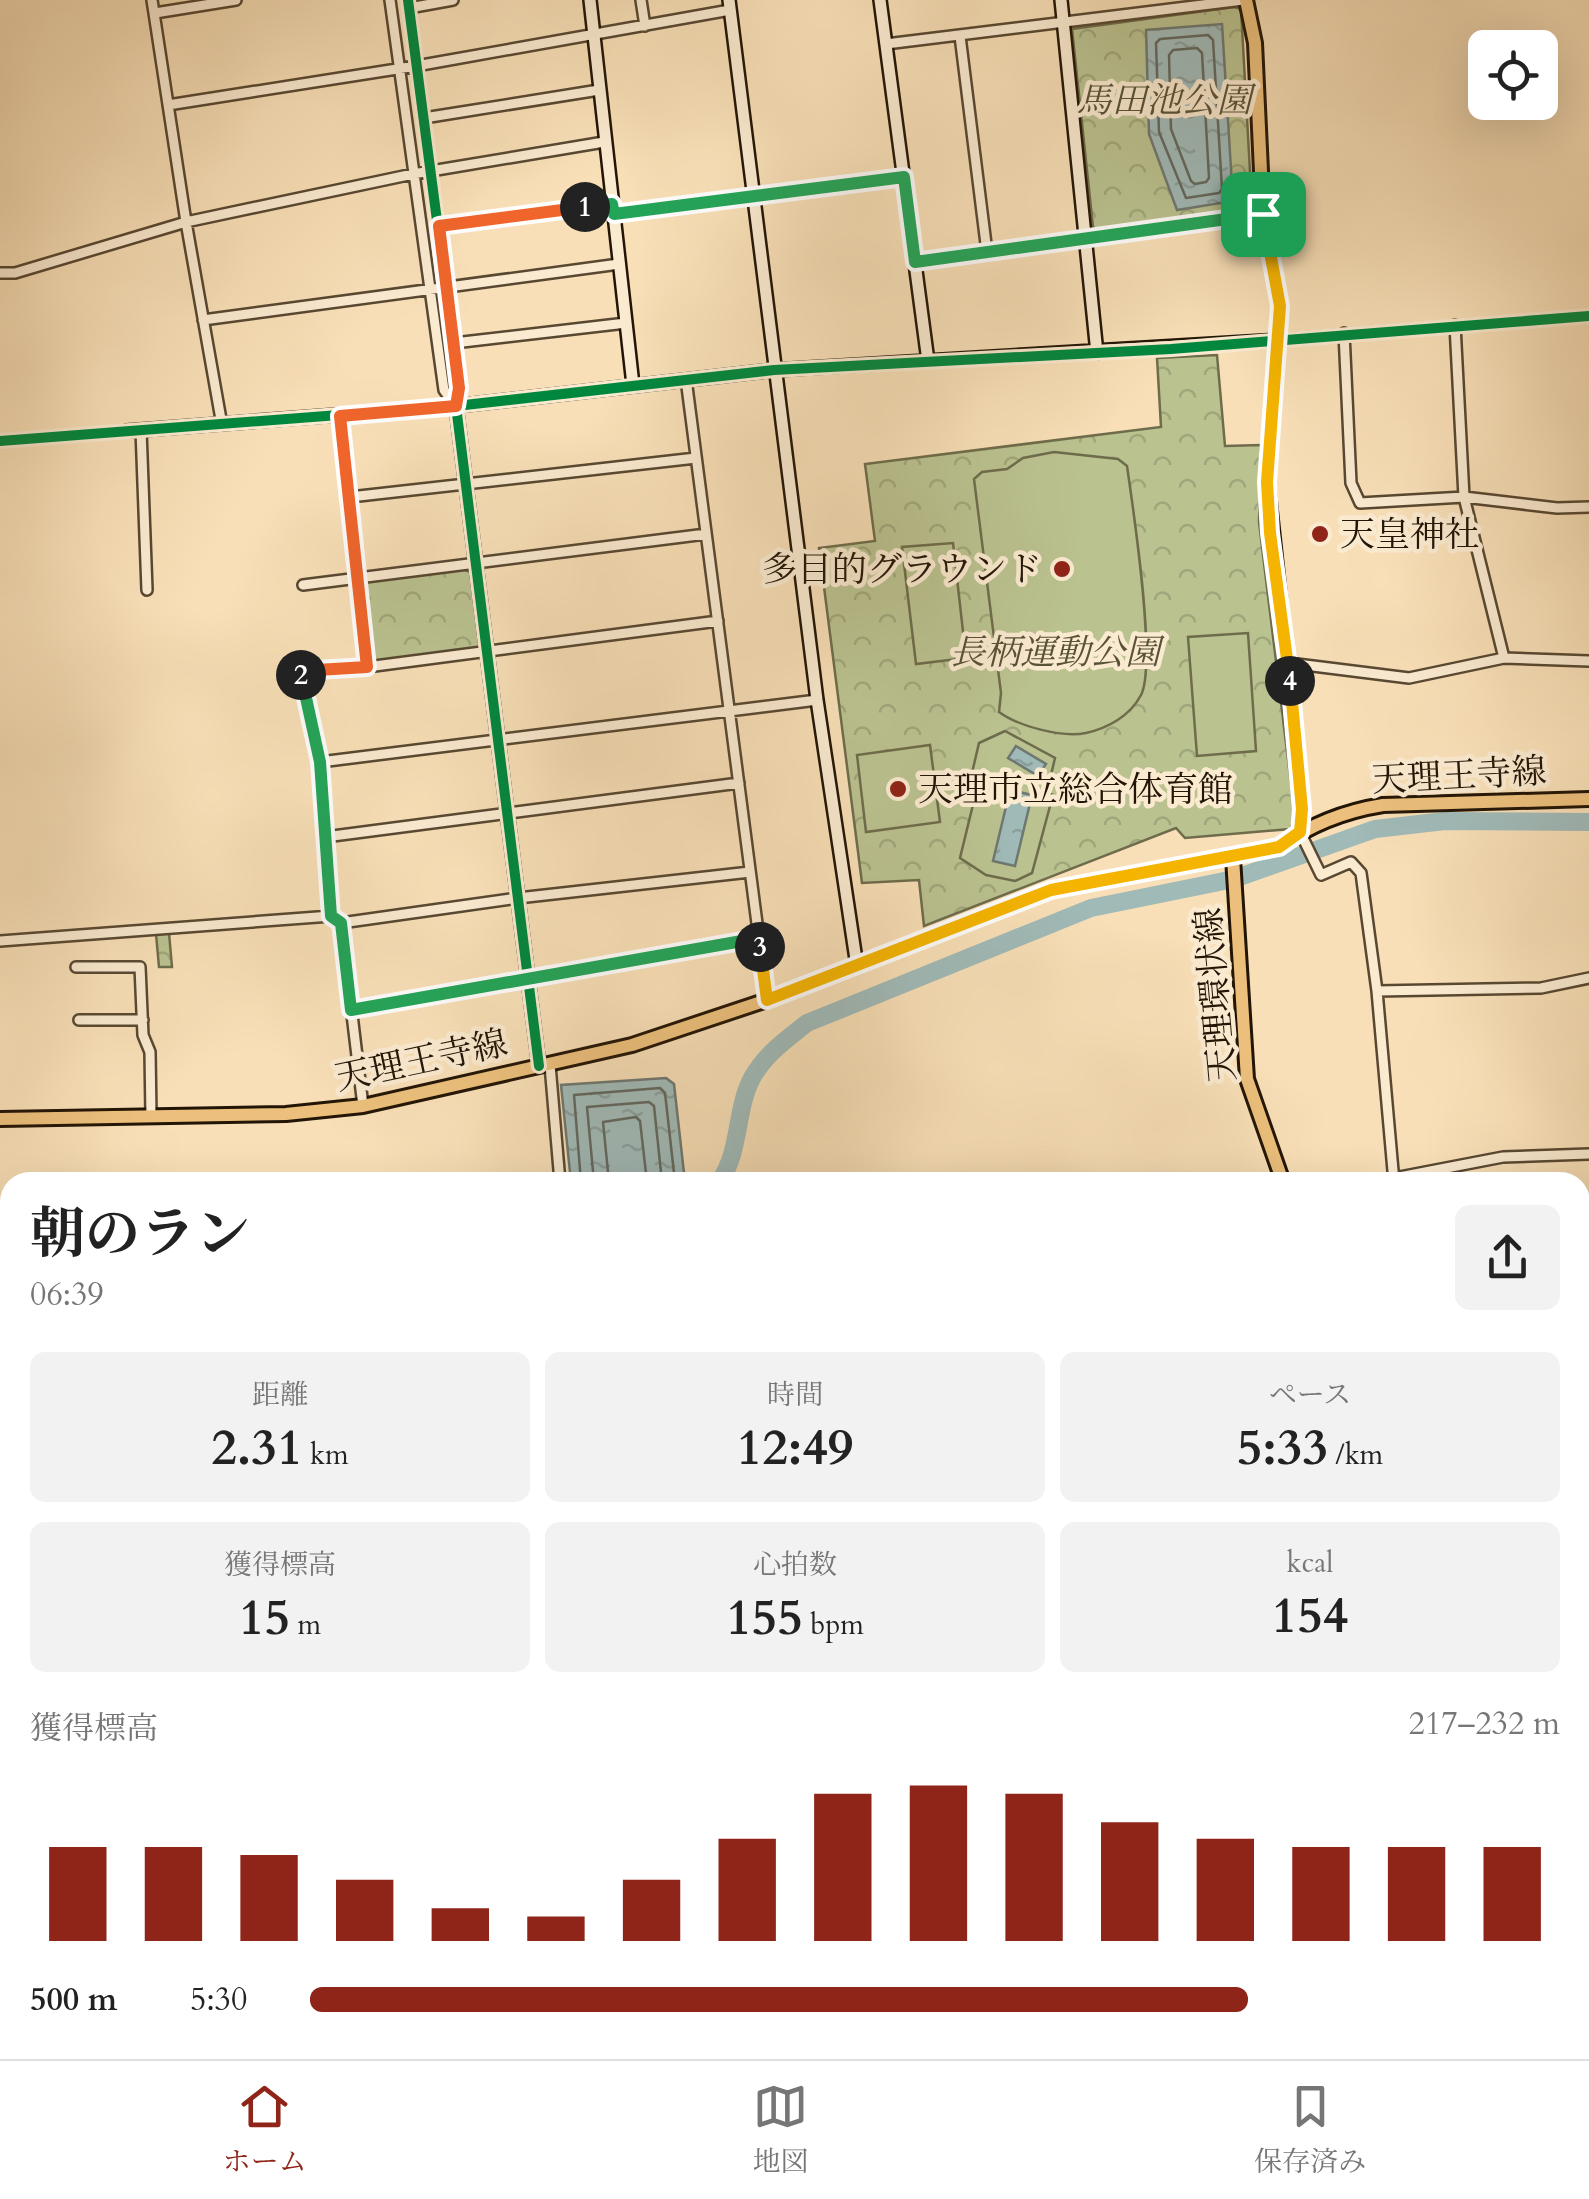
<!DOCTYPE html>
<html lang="ja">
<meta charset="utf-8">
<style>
:root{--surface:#fff;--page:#f2f2f2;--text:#222;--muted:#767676;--line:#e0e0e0;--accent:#8f2418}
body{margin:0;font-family:Cardo,"Noto Serif JP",serif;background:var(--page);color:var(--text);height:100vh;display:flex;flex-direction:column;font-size:38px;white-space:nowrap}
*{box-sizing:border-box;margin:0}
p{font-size:32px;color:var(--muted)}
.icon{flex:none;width:55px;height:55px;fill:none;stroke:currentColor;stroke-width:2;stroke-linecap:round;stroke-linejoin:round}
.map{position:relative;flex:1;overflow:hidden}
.panel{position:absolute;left:0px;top:1172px;width:1590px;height:888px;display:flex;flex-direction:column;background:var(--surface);border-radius:30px 30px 0 0;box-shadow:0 10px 40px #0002}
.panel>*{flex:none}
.tools{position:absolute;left:1468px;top:30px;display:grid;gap:20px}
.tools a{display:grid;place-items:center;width:90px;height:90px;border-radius:15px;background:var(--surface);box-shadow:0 10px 40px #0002;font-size:50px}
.pin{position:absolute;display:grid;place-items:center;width:85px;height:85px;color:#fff;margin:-42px;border-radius:20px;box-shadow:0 5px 15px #0006}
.km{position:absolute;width:50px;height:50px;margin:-25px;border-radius:50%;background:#222;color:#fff;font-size:28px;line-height:50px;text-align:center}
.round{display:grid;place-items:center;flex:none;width:105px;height:105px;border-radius:15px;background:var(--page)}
.headline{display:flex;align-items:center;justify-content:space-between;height:170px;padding:0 30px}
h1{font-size:55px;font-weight:700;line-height:75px}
.metrics{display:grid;grid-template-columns:repeat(3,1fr);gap:15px;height:170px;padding:10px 30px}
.metrics div{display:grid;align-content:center;border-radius:15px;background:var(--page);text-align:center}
.metrics b{font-size:50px;font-weight:700}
.metrics small{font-size:28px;font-weight:400}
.metrics p{font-size:28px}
.chart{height:280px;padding:20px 30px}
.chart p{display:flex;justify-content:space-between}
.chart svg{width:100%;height:180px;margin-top:10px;stroke:var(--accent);stroke-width:6}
ul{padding:0 30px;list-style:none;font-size:32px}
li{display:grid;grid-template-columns:160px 120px 1fr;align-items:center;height:75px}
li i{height:25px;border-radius:12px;background:var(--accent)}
.tabs{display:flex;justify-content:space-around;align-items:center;height:140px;border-top:2px solid var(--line);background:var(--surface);font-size:28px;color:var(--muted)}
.tabs a{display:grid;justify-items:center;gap:5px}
.tabs .on{color:var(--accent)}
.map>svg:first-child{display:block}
.park{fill:url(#park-crowns);stroke:#6e6c4b;stroke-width:2.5}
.garden{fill:#bac290;stroke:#6e6c4b;stroke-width:2.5}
.water{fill:url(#water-ripples);stroke:#6e7871;stroke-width:2.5}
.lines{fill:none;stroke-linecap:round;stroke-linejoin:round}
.shore{stroke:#62685f;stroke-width:2.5}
.stream{stroke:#6e7871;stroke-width:2.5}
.river{stroke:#a0bab8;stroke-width:18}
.street-casing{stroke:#584832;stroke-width:14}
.secondary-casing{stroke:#231506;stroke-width:16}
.primary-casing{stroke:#231506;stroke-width:18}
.street{stroke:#faead0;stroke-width:9}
.secondary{stroke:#faead0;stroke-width:11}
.primary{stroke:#ecc07c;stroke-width:12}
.cycleway-casing{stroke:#faead0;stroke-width:16}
.cycleway{stroke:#00873e;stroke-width:10}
.split-1-casing{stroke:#fff;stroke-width:20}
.split-2-casing{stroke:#fff;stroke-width:20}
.split-3-casing{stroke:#fff;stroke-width:20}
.split-4-casing{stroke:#fff;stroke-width:20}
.split-5-casing{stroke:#fff;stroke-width:20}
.split-1{stroke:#22a559;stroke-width:12}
.split-2{stroke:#f0652b;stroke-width:12}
.split-3{stroke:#22a559;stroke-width:12}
.split-4{stroke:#f5b400;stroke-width:12}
.split-5{stroke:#f5b400;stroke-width:12}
.poi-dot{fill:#8f2418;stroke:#faead0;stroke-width:4}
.labels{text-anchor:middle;stroke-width:9;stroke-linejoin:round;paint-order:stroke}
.park-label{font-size:35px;font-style:italic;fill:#585236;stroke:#faead0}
.poi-label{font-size:35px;fill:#231506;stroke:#faead0;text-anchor:start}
.street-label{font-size:35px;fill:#231506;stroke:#faead0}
</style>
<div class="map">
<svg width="1589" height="2059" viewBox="0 0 1589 2059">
<defs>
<pattern id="park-crowns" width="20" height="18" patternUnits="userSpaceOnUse" patternTransform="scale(2.5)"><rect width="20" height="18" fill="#bac290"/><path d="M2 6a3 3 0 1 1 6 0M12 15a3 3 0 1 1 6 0" fill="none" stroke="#a0a67b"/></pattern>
<pattern id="water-ripples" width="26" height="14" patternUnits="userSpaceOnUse" patternTransform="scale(2.5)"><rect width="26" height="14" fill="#a0bab8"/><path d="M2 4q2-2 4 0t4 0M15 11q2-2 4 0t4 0" fill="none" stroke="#8a9f9d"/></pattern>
</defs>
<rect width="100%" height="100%" fill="#f8dfb7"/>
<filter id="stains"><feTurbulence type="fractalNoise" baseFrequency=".002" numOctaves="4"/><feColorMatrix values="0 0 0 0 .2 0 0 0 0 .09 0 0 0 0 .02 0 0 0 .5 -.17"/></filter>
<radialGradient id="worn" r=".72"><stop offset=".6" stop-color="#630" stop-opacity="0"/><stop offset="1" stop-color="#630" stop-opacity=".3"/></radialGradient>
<path class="park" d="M1234 7 1241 9 1252 208 1248 213 1102 232 1093 227 1072 29Z
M1217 355 1225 446 1261 445 1259 522 1295 817 1290 829 1185 838 1176 828 924 926 919 880 862 883 819 548 875 541 865 464 1161 427 1157 358Z
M457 566 472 573 482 651 375 665 371 659 362 588 365 579Z
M169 933 172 967H159L156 934Z"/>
<path class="garden" d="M1054 452 1118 459 1127 466C1133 508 1157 664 1141 695 1130 716 1108 728 1086 733 1062 738 1018 726 999 712L1001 693 974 479 982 472 1007 469 1023 458Z
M953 543 966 658 916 664 902 547Z
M1248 633 1256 751 1197 756 1188 637Z
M1005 731 1055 758 1047 792 1053 795 1032 873 1015 881 986 875 960 858 980 776 972 773 979 743Z
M930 745 940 822 866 832 857 755Z"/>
<path class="water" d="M1222 24 1233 201 1177 210 1149 134 1146 30Z
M1016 746 1046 764 1038 776 1008 758Z
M1010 790 1032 795 1015 866 993 861Z
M666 1078 674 1084 685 1182H571L561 1085Z"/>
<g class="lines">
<path class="shore" d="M1208 35 1213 40 1222 189 1219 193 1186 198 1159 132 1156 43 1160 39Z
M1197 48 1202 53 1209 178 1206 182 1195 184 1191 181 1171 129 1169 55 1173 50Z
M581 1182 574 1095 660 1088 665 1093 675 1182
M594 1182 587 1107 649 1102 654 1106 662 1182
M609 1182 603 1122 636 1117 640 1121 647 1182"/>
<path class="stream" d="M0 1785H10
M1580 2012 1589 2011"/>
<path class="river" d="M719 1182C741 1152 735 1110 752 1078 765 1054 787 1039 807 1023L1091 908 1234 879 1375 829 1445 821 1589 822
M1580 1313 1589 1311
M0 1636 10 1635
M0 1855 10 1840
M303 2059 307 2050"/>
<defs>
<path id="street" d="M152 0 186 222 222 425
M390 0 444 390 456 406
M408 0 459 388 456 406
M641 0 645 26
M409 8 453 0
M155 13 236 0
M960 36 987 252
M886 44 1243 0
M168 105 416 66 730 10
M424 118 599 90
M614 214 904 177
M439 226 612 203
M915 261 1263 214
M0 273H15L186 222 413 174 604 142
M203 320 619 264
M1455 325 1464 497 1504 658
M1344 333 1351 483 1360 503 1464 497 1557 508 1589 507
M1279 340 1589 316
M454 343 626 323
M686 379 767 1000
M340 416 367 667
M141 430 147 590
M0 441 127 431
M350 497 696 458
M303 585 706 534
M1289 663 1409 678 1504 658 1589 661
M320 762 817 700
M1300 832 1321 875 1351 862 1361 873 1377 991 1394 1182
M325 837 739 783
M341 923 518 898 750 872
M0 941 331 916
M76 967H140L143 1035 150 1052 151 1116
M1377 991 1541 988 1589 978
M351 1010 759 938
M79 1020H143
M550 1065 560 1182
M363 1106 341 923 331 916 320 762 301 671 367 667 718 621
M1337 1182 1394 1178 1503 1157 1589 1154
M0 1449H10
M610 2050 611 2059
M949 2050 950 2059
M1111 2050V2059
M1462 2050 1463 2059"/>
<path id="secondary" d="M590 0 633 385
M729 0 817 700 857 966
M880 0 928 361
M1061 0 1097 353
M456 406 539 1066
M127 431 456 406 774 370 1279 340
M1580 1995 1589 1994
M838 2059 935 2050"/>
<path id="primary" d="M1246 0 1255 43 1263 214 1280 306 1267 482 1302 809 1300 832
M1233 858 1247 1079 1283 1182
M0 1119 286 1114 363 1106 632 1045 767 1000 1051 890 1279 847C1311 824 1345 811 1383 805L1589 799
M1389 2050V2059"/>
</defs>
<use href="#street" class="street-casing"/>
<use href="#secondary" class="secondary-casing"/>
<use href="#primary" class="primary-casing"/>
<use href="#street" class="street"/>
<use href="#secondary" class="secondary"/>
<use href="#primary" class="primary"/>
<defs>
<path id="cycleway" d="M408 0 459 388 456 406 539 1066
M0 441 456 406 774 370 1171 349 1589 316"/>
</defs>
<use href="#cycleway" class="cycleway-casing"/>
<use href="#cycleway" class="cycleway"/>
</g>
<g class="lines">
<defs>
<path id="split-1" d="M585 207 612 204 614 214 904 177 915 262 1263 214"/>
<path id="split-2" d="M301 675 300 671 367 667 340 416 456 406 459 388 439 226 585 207"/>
<path id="split-3" d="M301 675 320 762 331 916 341 923 351 1010 759 938 760 947"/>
<path id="split-4" d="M760 947 767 1000 1051 890 1279 847 1300 832 1302 809 1290 681"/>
<path id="split-5" d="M1263 214 1280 306 1267 482 1270 533 1290 681"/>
</defs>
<use href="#split-1" class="split-1-casing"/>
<use href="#split-2" class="split-2-casing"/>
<use href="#split-3" class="split-3-casing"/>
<use href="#split-4" class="split-4-casing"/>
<use href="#split-5" class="split-5-casing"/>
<use href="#split-1" class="split-1"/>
<use href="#split-2" class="split-2"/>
<use href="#split-3" class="split-3"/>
<use href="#split-4" class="split-4"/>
<use href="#split-5" class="split-5"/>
</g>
<g class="poi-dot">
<circle cx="1320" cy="534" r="10"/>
<circle cx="1062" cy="569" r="10"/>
<circle cx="898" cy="789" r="10"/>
</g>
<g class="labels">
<g class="park-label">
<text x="1164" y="112">馬田池公園</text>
<text x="1055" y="664">長柄運動公園</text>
</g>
<g class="poi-label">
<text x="1340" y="546">天皇神社</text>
<text x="1042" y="581" text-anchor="end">多目的グラウンド</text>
<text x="918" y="801">天理市立総合体育館</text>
</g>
<g class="street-label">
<text transform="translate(1459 775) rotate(-3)" y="12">天理王寺線</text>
<text transform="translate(1215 995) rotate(-95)" y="12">天理環状線</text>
<text transform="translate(421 1060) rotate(-12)" y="12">天理王寺線</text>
</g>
</g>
<rect width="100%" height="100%" filter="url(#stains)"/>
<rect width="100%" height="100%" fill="url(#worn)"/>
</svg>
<div class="tools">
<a><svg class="icon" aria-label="locate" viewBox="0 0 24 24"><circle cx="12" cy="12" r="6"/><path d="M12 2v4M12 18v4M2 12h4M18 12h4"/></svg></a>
</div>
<div class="pin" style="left:1263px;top:214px;background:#1e9e55"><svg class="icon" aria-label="arrive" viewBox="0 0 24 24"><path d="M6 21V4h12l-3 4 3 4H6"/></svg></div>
<b class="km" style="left:585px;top:207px">1</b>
<b class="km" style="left:301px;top:675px">2</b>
<b class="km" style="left:760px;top:947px">3</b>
<b class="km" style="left:1290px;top:681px">4</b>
<section class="panel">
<div class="headline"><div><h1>朝のラン</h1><p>06:39</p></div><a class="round"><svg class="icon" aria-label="share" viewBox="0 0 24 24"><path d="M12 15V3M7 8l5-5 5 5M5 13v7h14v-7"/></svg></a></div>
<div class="metrics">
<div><p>距離</p><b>2.31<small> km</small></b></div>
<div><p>時間</p><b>12:49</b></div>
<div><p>ペース</p><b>5:33<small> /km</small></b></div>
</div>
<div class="metrics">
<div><p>獲得標高</p><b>15<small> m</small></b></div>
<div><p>心拍数</p><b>155<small> bpm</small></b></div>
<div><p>kcal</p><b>154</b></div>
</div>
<div class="chart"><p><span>獲得標高</span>217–232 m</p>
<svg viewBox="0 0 160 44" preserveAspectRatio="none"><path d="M5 44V21M15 44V21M25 44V23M35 44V29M45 44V36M55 44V38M65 44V29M75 44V19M85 44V8M95 44V6M105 44V8M115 44V15M125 44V19M135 44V21M145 44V21M155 44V21"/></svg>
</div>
<ul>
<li><b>500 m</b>5:30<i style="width:75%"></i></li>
</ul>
</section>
</div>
<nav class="tabs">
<a class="on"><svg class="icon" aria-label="home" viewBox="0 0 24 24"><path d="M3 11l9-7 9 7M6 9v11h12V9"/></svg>ホーム</a>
<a><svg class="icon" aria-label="map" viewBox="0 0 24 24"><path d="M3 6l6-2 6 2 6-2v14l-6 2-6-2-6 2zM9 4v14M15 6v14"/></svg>地図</a>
<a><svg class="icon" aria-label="saved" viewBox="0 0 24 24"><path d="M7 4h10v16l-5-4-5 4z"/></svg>保存済み</a>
</nav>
